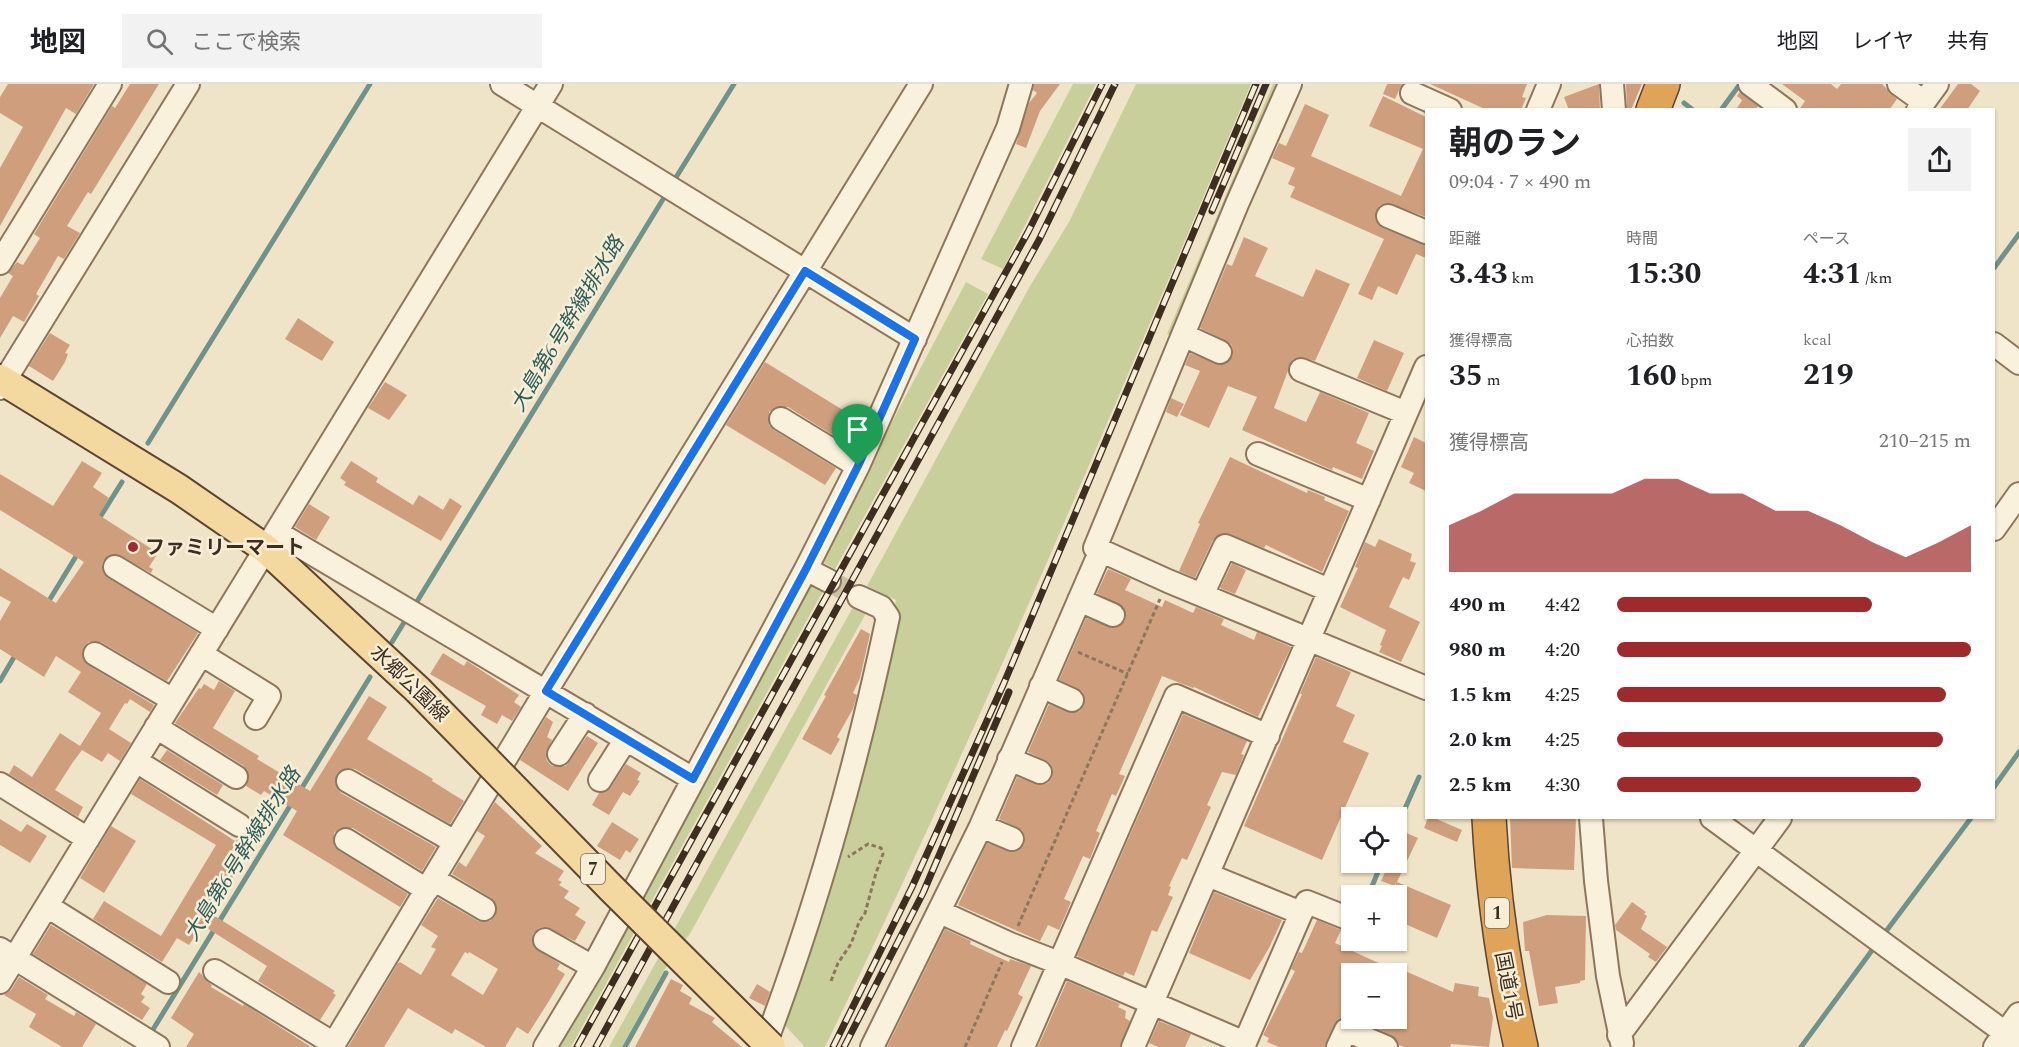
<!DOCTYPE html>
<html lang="ja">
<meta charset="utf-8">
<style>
:root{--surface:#fff;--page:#f2f2f2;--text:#202124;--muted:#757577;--line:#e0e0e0;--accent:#9e2a2b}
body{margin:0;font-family:Spectral,"Noto Sans JP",serif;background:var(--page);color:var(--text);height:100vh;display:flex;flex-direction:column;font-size:22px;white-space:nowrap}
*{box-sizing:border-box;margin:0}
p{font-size:20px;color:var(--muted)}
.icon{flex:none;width:33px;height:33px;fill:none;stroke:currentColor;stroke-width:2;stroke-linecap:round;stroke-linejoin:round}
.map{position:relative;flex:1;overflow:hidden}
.details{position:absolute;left:1425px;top:24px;width:570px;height:711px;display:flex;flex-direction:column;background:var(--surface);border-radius:0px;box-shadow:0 2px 4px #0004}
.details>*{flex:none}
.buttons{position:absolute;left:1341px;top:723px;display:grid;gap:12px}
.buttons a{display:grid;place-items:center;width:66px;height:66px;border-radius:0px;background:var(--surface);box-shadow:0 2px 4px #0004;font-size:30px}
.pin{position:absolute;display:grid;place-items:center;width:51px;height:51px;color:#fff;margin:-62px -26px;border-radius:50% 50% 50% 0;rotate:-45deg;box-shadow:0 0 6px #0007}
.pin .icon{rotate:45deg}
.round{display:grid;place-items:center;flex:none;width:63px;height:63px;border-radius:0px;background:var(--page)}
.overview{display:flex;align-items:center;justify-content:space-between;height:102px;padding:0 24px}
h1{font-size:33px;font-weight:700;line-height:45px}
.stats{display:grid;grid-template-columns:repeat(3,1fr);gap:9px;height:102px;padding:6px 24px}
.stats div{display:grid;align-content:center}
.stats b{font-size:30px;font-weight:700}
.stats small{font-size:16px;font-weight:400}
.stats p{font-size:16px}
.chart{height:168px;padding:12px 24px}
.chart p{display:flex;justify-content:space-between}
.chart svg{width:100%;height:108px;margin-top:6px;fill:var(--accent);opacity:.7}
ul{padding:0 24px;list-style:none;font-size:20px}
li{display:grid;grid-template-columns:96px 72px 1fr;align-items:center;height:45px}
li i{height:15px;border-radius:8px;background:var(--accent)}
header{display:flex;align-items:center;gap:36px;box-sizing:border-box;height:84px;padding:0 30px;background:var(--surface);border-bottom:2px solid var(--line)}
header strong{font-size:28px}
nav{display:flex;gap:33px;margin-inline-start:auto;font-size:21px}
.search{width:420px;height:54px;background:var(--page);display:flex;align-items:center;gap:15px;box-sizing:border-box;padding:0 21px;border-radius:0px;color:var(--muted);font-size:22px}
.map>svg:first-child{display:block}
.green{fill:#c9cf9b}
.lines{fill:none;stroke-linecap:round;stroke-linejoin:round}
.stream{stroke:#6f938a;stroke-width:5}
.building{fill:#cf9f7d;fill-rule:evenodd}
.minor-tunnel{stroke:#ccc0a6;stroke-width:22;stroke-dasharray:22 11;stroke-linecap:butt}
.minor-casing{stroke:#8d765c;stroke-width:26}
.major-casing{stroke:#5b4430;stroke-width:32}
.highway-casing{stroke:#5b4430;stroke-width:36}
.path{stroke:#8d765c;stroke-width:3;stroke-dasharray:4.5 3;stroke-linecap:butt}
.minor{stroke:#faf1dc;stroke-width:22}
.major{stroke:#f3d9a0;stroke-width:28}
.highway{stroke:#e0a458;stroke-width:33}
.rail-casing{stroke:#3d2e20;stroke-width:7}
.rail{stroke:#f7eed8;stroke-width:4.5;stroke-dasharray:14;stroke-linecap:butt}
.major-bridge-casing{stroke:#5b4430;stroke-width:32;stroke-linecap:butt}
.major-bridge{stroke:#f3d9a0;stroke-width:28}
.route-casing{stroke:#fff;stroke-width:12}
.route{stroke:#1a73e8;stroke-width:8}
.poi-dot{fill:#9e2a2b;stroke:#f7eed8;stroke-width:2}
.labels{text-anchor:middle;stroke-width:5;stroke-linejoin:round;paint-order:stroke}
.shield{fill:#f7eed8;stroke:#756857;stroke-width:1.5}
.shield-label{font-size:18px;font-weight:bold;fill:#3d2e20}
.poi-label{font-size:20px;font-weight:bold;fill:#3d2e20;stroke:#f7eed8;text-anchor:start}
.street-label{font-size:20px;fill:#3d2e20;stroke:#f7eed8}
.water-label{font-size:21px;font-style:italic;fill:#2f5d5a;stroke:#f7eed8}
</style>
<header>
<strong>地図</strong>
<div class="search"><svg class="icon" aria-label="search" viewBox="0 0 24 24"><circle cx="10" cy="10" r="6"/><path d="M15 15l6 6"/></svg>ここで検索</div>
<nav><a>地図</a><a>レイヤ</a><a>共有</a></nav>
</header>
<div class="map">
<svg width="2019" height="963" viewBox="0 0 2019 963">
<rect width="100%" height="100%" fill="#f0e4c8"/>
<path class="green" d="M1073 0H1096L1003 185 981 175Z
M1136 0H1251C1115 323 978 647 825 963H805L780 936 847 721 896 516 867 502 1030 202 1069 138Z
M1273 0H1280L1174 254 1167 250Z
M966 198 988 210 835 485 819 476Z
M807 496 823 507 571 963H557Z
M853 523 866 529 691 848 665 885 622 963H609Z"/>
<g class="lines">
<path class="stream" d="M1684 19 1693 26
M1721 26 1740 0
M675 95 734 0
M1994 184 2019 150
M148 359 370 0
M97 438 122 398
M47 520 78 469
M413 524 668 107
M392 558 408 532
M0 597 17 568
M1994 703 2019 668
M300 707 370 593
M1396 745 1419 693
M1368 812 1382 778
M1884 850 1971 734
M1343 870 1352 850
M149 952 293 717
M625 963 666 889
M1801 963 1873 865"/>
</g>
<path class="building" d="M8 0H94L76 30 66 24 0 142V84L23 43 0 29V13Z
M130 0H159L91 110 88 108 67 142 80 149 64 175 58 172 36 210 39 212 24 238 13 232 0 254V214L13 192 8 189 17 178 23 181 40 154 34 150 112 22 115 24Z
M1034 0H1060L1040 27 1026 64 1016 60 1029 19 1037 9 1033 6Z
M1387 0H1402L1395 15 1383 10Z
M1430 0H1527L1522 13 1526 14 1521 26H1487Z
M1599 0 1600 26H1569L1564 13Z
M1626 0H1642L1631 26H1627Z
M1782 0H1831L1837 5 1841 0H1882L1897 15 1889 26H1799L1805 17Z
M1958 0H1971L1980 7 1967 26H1939Z
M1740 8 1758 22 1755 26H1736L1742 16 1737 12Z
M1383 12 1426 33V133L1387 119 1379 122 1375 134 1383 144 1426 161V174L1416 170 1397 211 1378 202 1372 216 1358 210 1384 155 1290 113 1295 103 1288 100 1295 84 1272 74 1279 59 1286 62 1305 20 1329 31 1311 72 1401 112 1423 65 1369 42Z
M1244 153 1268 164 1255 192 1303 213 1316 185 1350 200 1315 277 1300 273 1292 276 1274 324 1306 338 1320 308 1369 329 1356 359 1374 367 1362 395 1333 383 1332 386 1242 346 1257 313 1228 302 1209 344 1180 331 1200 287 1185 281 1190 269 1221 281 1227 279 1232 273 1233 266 1231 260 1200 244 1227 180 1232 182Z
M298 234 334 258 322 277 285 255Z
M50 249 70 261 65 269 68 270 65 278 53 297 29 282Z
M1374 256 1404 269 1387 307 1357 294Z
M765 278 859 336 847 360 788 323H775L769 328V341L774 346 836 384 825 401 726 341Z
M385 298 407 311 389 336 368 324Z
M1171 314 1184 320 1177 333 1166 328Z
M1414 353 1426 359V407L1409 399 1414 389 1401 383Z
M1230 373 1307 409 1308 406 1325 413 1324 416 1349 427 1322 488 1266 461 1264 464 1224 449 1213 456 1195 494 1179 487 1200 440 1198 439Z
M82 377 102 389 93 403 109 414 99 431 158 469 149 483 153 485 151 489 115 470 103 477 102 483 104 490 198 549 167 597 101 558H89L84 563 82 570 88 581 154 621 150 628 130 615 127 620 125 619 109 645 131 659 120 677 108 669 102 678 82 666 73 678 55 706 83 723 78 733 9 690 14 681 32 693 60 649 80 662 101 629 68 608 81 588 56 572 44 593 0 565V537L11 518 0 512V484L56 519 84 478 0 426V390L53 422Z
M351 377 378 394 376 398 413 421 419 411 443 426 450 414 462 422 441 457 344 401 346 398 340 394Z
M309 420 330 433 316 456 295 443Z
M1379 455 1412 470 1410 477 1416 479 1409 496 1403 493 1389 523 1420 538 1401 578 1379 568 1382 562 1380 561 1386 546 1340 523 1357 486 1358 484 1355 483 1365 458 1375 463Z
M1232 479 1246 486 1235 510 1220 504Z
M1108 485 1131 495 1125 506 1162 523 1165 516 1193 529 1196 523 1224 535 1221 541 1254 556 1257 548 1291 563 1258 633 1194 603 1193 604 1162 592 1119 690 1125 692 1116 712 1112 710 1096 747 1100 749 1090 775 1083 772 1064 815 1071 818 1059 846 1048 841 1040 857 958 821 987 759 1013 768 1024 761 1025 753 1022 746 999 735 1017 693 1041 701 1048 699 1052 694 1053 687 1050 679 1028 668 1049 620 1073 629 1080 627 1084 621 1083 608 1059 596 1086 534 1114 544 1125 537 1126 530 1123 523 1097 509Z
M861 545 870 550 860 594 853 609 857 611 853 625 837 653 840 655 831 671 802 655 826 612 824 611Z
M443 569 464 582 467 577 519 611 514 618 521 623 512 637 502 631 497 640 481 631 486 622 430 590Z
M1316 573 1351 588 1336 622 1355 631 1343 658 1369 669 1322 776 1244 742 1302 610H1300Z
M219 597 235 607 213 644 259 672 257 675 310 707 369 612 387 623 367 655 433 695 432 697 464 717 450 740 355 685 347 684 337 690 335 698 341 709 436 763 422 787 353 744H340L334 749V762L339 767 408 810 400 823 283 751 297 727 264 707 261 711 246 702 249 693 244 682 175 639 199 604 201 605 204 600 214 606Z
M1183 630 1247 657 1241 670 1244 671 1236 691 1222 688 1207 721 1211 723 1187 776 1182 774 1169 802 1171 803 1168 811 1173 813 1157 848 1152 846 1134 892 1125 888 1123 892 1077 872Z
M546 633 553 638 547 653 552 656 546 670 547 677 552 682H566L587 652 598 659 568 707 520 676Z
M167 666 223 701 217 711 160 676Z
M626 680 641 689 637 696 640 697 630 712 623 708 609 731 592 721 599 709 611 703Z
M140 695 235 757 246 753 252 744 260 750 210 829 335 907 333 909 336 911 320 936 258 897 267 882 202 841 189 861 177 854 162 878 93 835 104 817 161 852 216 761 131 710Z
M495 718 542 762 535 769 564 787 558 796 562 798 559 801 569 807 564 814 580 824 575 831 586 838 575 857 545 843 539 844 533 850 534 863 560 880 557 885 565 890 549 917 528 950 517 943 505 963H486L455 945 452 950 408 924 384 963H348L398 879 400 878 421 891 436 865 431 863 438 852 421 841 438 814 478 837H490L495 832 497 825 491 814 452 790 459 778 466 783 485 752 477 747ZM465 868 468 870 469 868 498 885 483 911 451 891Z
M1428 734H1434L1462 746 1457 758 1424 744Z
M1510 734H1576L1574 786 1512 784Z
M0 735 21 748 27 740 47 752 30 779 0 761Z
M612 738 639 755 630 769 626 766 620 776 597 762Z
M111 742 136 757 104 809 80 794Z
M1404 748 1418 754 1397 798 1451 821 1437 854 1396 836V798L1395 802 1381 797 1390 778H1396V764Z
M1214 808 1282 836 1269 864 1250 896 1189 869Z
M1632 818 1646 828 1644 830 1647 832 1641 845 1667 863 1656 878 1648 873 1650 870 1616 846 1615 841Z
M1547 831 1586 832 1585 896 1580 897V899L1555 903 1558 919 1539 922 1529 867H1525L1523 838Z
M1317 836 1341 846 1335 859 1396 887V883L1453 908 1455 899 1479 903 1478 912 1489 914 1493 934 1489 963 1451 960 1450 963H1404L1399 961 1391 951 1353 934H1396V890H1352V934L1344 933 1338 935 1325 963H1279L1267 958 1269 954 1263 951 1295 887 1291 885 1299 868 1302 869Z
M51 841 147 900 141 910 145 913 141 918 150 924 142 936 33 870Z
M945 845 971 857 970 860 1009 878 1010 875 1031 882 1018 910 1023 913 1007 947 1005 946 997 963H887Z
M199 888 212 901 211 903 243 922 244 920 311 963H186L194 950 171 934Z
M19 893 48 911 45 915 74 932 76 928 96 940 82 963H62L29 943 36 930 4 911 11 906Z
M671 895 683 901 680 907 692 914 689 920 715 934 712 938 742 963H635Z
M1067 897 1120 920 1118 923 1126 927 1125 934 1130 937 1120 963H1038Z
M757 900 770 908 765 922 749 914Z
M1159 937 1191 950 1185 963H1158L1149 959Z"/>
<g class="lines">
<path class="minor-tunnel" d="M829 497 859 513"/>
<defs>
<path id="minor" d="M502 0 915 255
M1290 0 1237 120 1095 464 1168 497 1426 604
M1612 0 1614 26
M1750 0 1785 26
M1899 0 1924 18
M1412 9 1450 26
M1538 26 1549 0
M1918 26 1937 0
M1388 132 1426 148
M0 179 110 0
M1183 251 1220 268
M1994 260 2019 279
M1301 286 1406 329
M0 304 188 0
M781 335 858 382
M1258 370 1369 416
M1994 445 2019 410
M276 448 693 695
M115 483 217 545
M806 485 829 497
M1202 511 1225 462 1329 506
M1079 516 1113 531
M95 570 173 616
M201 570 269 612 256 634
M1041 602 1072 616
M156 643 236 693
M559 670 585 630
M1009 675 1040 688
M136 677 239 741
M600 696 626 655
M348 697 455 758
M0 700 88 755
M1591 734 1596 797 1608 892 1622 959
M1712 734 2019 959
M981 742 1012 755
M346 756 427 806
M1208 791 1301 829 1243 963
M433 795 484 825
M47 822 168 898
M940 828 1010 860 1059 879 1245 959
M1301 829 1307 818 1352 836
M545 856 593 883
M0 865 158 963
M215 887 334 960
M0 898 551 0
M1619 951 1780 734
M332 963 546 607 921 0
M545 963 593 883 806 485 858 382 1008 44 1021 0
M764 963C817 823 857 679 888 533L881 523 859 513
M872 963 981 742 1101 466
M1023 963 1176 612 1268 652
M1133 963 1426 283
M1338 963 1346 946 1386 963
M1995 963 2019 930"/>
<path id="major" d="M0 295 179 405 266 465 418 606"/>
<path id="highway" d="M1653 26 1663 0
M1489 734C1493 811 1504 887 1521 963"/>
</defs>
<use href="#minor" class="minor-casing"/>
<use href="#major" class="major-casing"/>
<use href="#highway" class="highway-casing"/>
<path class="path" d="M1078 568 1128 590
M1018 842 1160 515
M831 897 838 879 851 860 859 838 865 829 876 789 883 770 881 764 868 760 848 773
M965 963 1002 878"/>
<use href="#minor" class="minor"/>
<use href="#major" class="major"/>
<use href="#highway" class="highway"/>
<defs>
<path id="rail" d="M1212 127 1266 0
M577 963 1028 148 1102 0
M596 963 1039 156 1115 0
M833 963 912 803 1004 599 1256 0
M844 963 923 809 1009 608"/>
</defs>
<use href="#rail" class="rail-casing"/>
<use href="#rail" class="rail"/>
<defs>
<path id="major-bridge" d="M418 606 612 805 771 963"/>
</defs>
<use href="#major-bridge" class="major-bridge-casing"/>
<use href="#major-bridge" class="major-bridge"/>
</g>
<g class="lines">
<defs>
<path id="route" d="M805 187 915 255 858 382 806 485 693 695 546 607Z"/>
</defs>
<use href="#route" class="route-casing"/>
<use href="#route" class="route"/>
</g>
<circle class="poi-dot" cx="133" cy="463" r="6"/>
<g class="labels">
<g class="shield">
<rect x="581" y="770" width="24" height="30" rx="4.5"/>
<rect x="1485" y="814" width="24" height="30" rx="4.5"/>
</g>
<g class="shield-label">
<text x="593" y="791">7</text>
<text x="1497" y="835">1</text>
</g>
<g class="poi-label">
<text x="145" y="470">ファミリーマート</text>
</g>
<g class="street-label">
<text transform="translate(410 599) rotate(44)" y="7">水郷公園線</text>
<text transform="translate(1509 902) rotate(79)" y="7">国道1号</text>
</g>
<g class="water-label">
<text transform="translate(567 240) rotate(-59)" y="7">大島第6号幹線排水路</text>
<text transform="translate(242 770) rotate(-58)" y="7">大島第6号幹線排水路</text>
</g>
</g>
</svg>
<div class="buttons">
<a><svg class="icon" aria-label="locate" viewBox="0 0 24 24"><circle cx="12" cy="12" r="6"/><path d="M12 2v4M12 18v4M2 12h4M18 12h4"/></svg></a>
<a>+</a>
<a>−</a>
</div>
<div class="pin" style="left:858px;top:382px;background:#1e9e55"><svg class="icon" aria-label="arrive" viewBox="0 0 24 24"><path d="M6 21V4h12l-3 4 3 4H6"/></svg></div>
<section class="details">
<div class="overview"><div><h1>朝のラン</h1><p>09:04 · 7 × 490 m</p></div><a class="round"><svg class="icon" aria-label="share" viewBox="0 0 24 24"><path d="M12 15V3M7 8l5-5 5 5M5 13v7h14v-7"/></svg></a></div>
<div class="stats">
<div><p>距離</p><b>3.43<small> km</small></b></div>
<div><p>時間</p><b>15:30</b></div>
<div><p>ペース</p><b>4:31<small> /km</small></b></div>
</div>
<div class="stats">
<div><p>獲得標高</p><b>35<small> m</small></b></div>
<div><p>心拍数</p><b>160<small> bpm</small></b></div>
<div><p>kcal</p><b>219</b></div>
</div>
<div class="chart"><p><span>獲得標高</span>210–215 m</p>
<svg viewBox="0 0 160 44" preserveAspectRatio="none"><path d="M0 44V25L10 19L20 12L30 12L40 12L50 12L60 6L70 6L80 12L90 12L100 19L110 19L120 25L130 32L140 38L150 32L160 25V44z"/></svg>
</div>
<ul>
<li><b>490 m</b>4:42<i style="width:72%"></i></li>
<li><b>980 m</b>4:20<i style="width:100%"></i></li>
<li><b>1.5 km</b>4:25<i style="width:93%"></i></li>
<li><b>2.0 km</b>4:25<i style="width:92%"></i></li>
<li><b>2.5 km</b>4:30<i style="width:86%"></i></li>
</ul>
</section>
</div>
